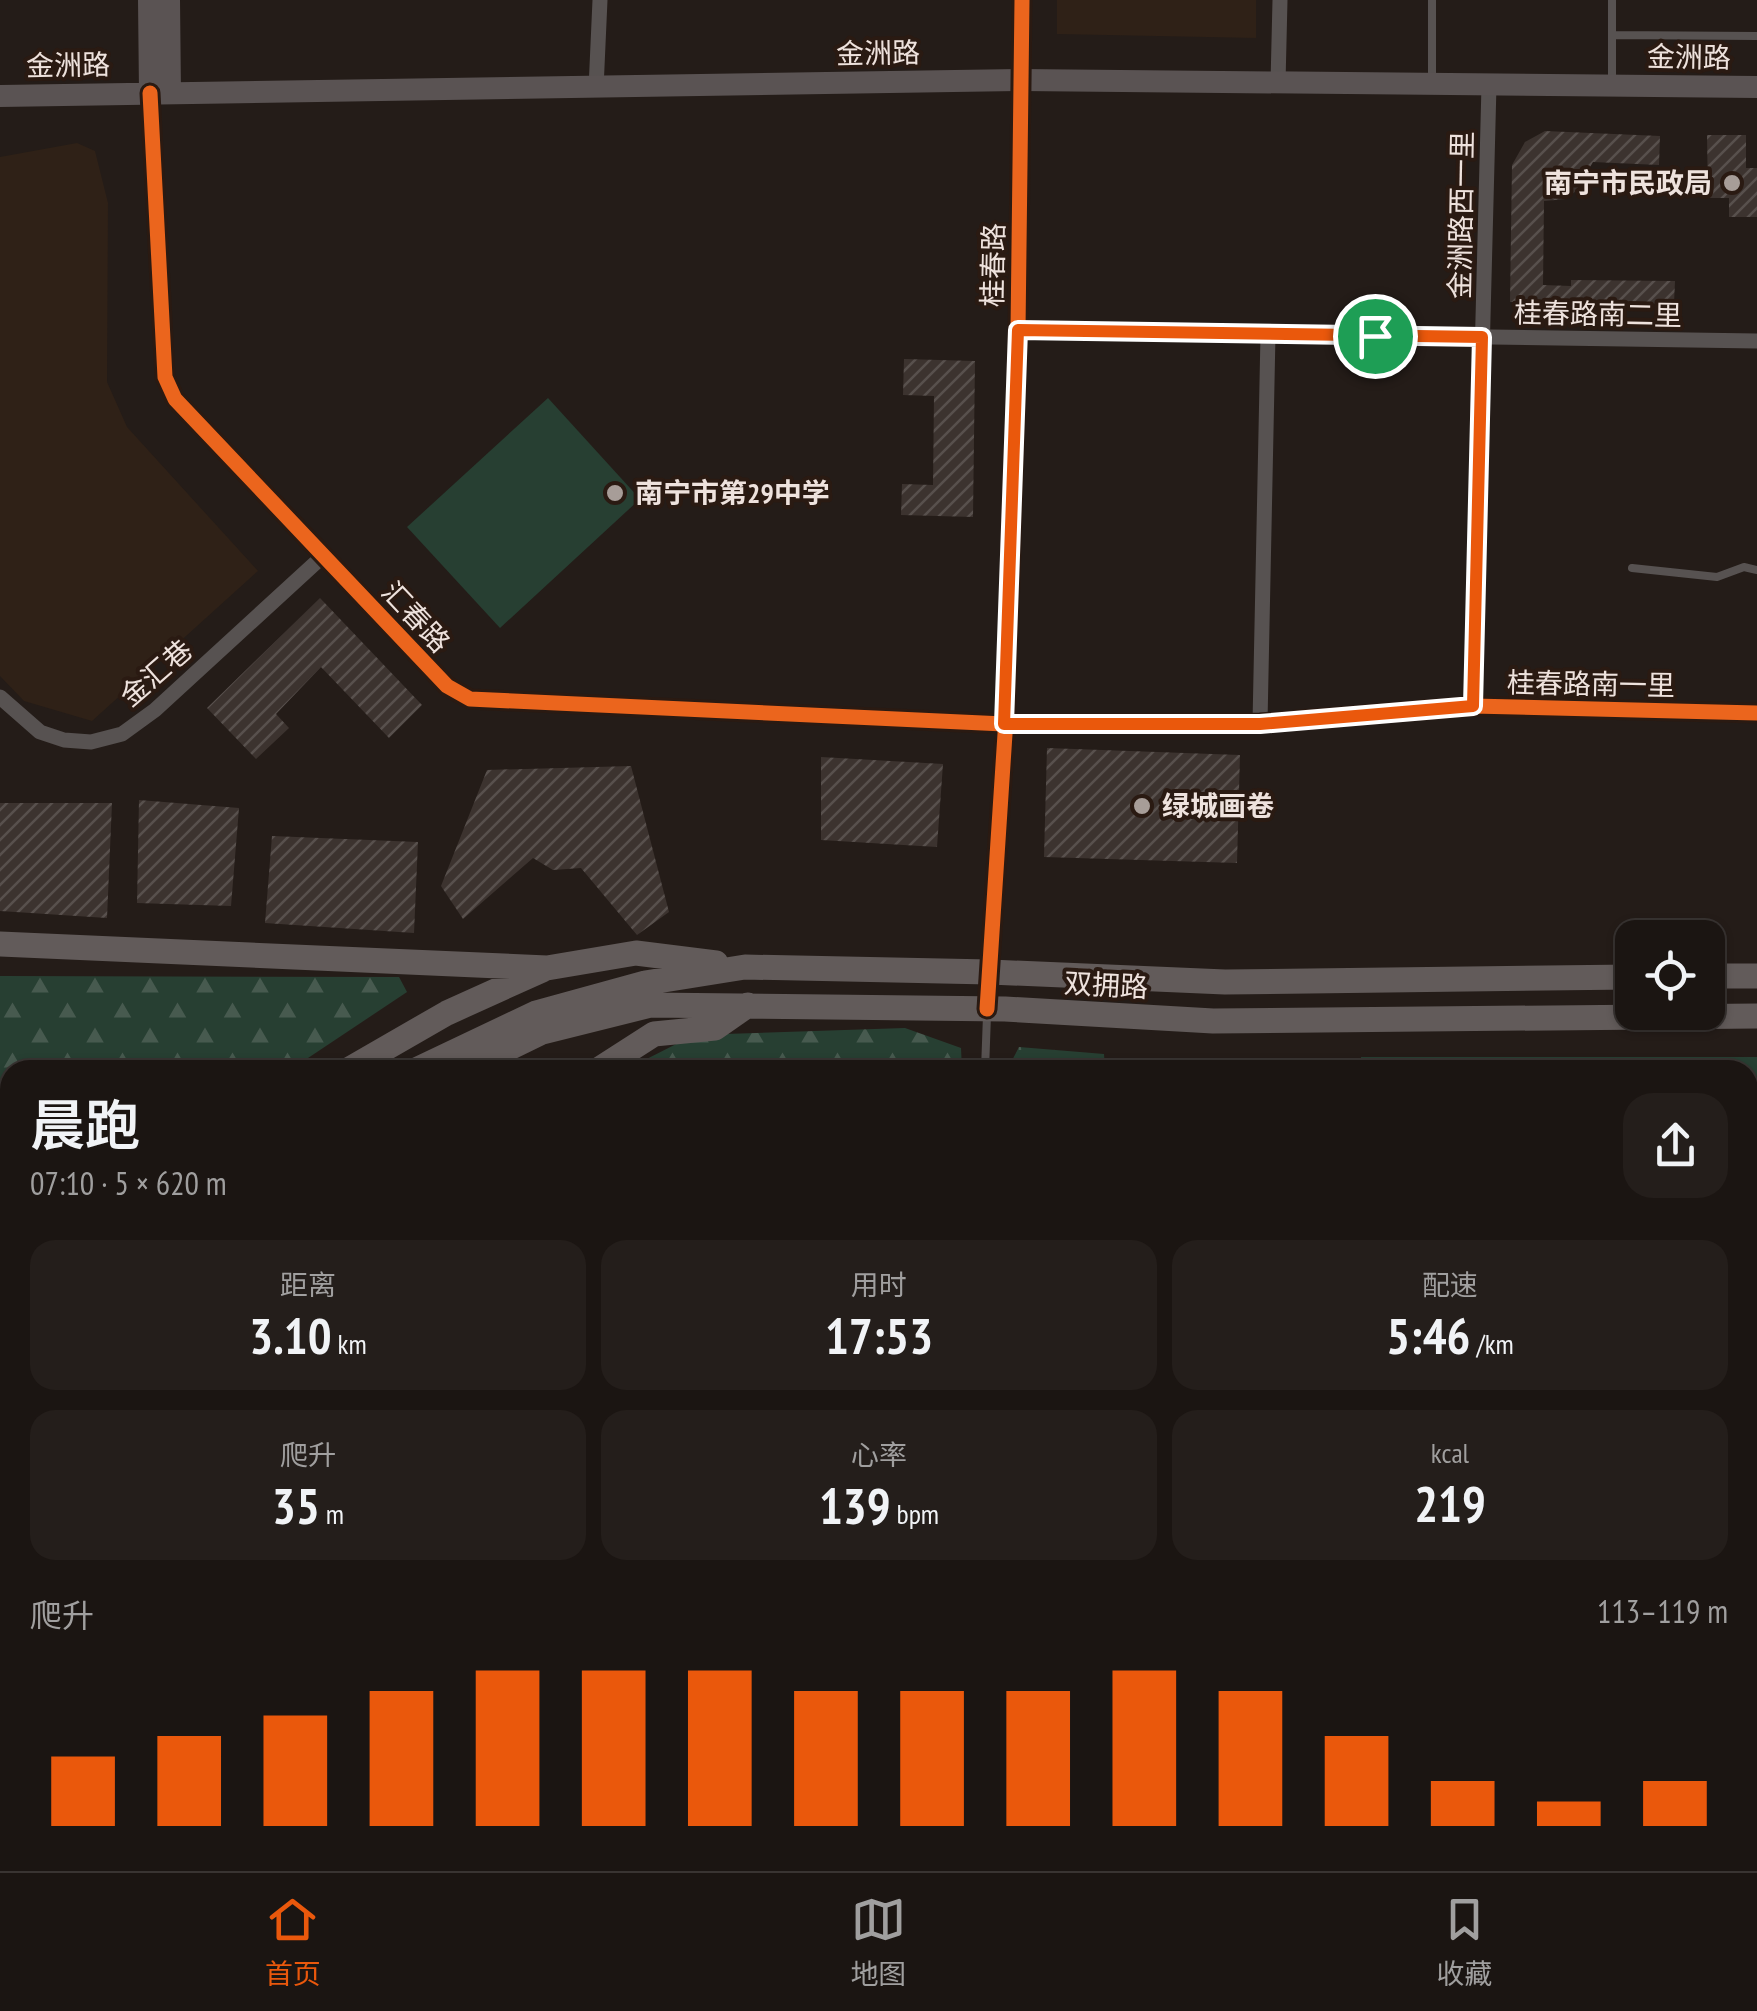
<!DOCTYPE html>
<html lang="zh">
<meta charset="utf-8">
<style>
:root{--surface:#1b1512;--page:#241e1b;--text:#f1f3f6;--muted:#a09f9f;--line:#393432;--accent:#ea580c}
body{margin:0;font-family:"PT Sans Narrow","Noto Sans SC",sans-serif;background:var(--page);color:var(--text);height:100vh;display:flex;flex-direction:column;font-size:38px;white-space:nowrap}
*{box-sizing:border-box;margin:0}
p{font-size:32px;color:var(--muted)}
.icon{flex:none;width:55px;height:55px;fill:none;stroke:currentColor;stroke-width:2;stroke-linecap:round;stroke-linejoin:round}
.map{position:relative;flex:1;overflow:hidden}
.panel{position:absolute;left:0px;top:1060px;width:1758px;height:812px;display:flex;flex-direction:column;background:var(--surface);border-radius:30px 30px 0 0;box-shadow:0 2px 8px #0004,0 0 0 2px var(--line)}
.panel>*{flex:none}
.buttons{position:absolute;left:1615px;top:920px;display:grid;gap:20px}
.buttons a{display:grid;place-items:center;width:110px;height:110px;border-radius:20px;background:var(--surface);box-shadow:0 2px 8px #0004,0 0 0 2px var(--line);font-size:50px}
.pin{position:absolute;display:grid;place-items:center;width:85px;height:85px;color:#fff;margin:-42px;border:5px solid #fff;border-radius:50%;box-shadow:0 2px 10px #0007}
.round{display:grid;place-items:center;flex:none;width:105px;height:105px;border-radius:30px;background:var(--page)}
.head{display:flex;align-items:center;justify-content:space-between;height:170px;padding:0 30px}
h1{font-size:55px;font-weight:600;line-height:75px}
.figures{display:grid;grid-template-columns:repeat(3,1fr);gap:15px;height:170px;padding:10px 30px}
.figures div{display:grid;align-content:center;border-radius:25px;background:var(--page);text-align:center}
.figures b{font-size:50px;font-weight:600}
.figures small{font-size:28px;font-weight:400}
.figures p{font-size:28px}
.chart{height:280px;padding:20px 30px}
.chart p{display:flex;justify-content:space-between}
.chart svg{width:100%;height:180px;margin-top:10px;stroke:var(--accent);stroke-width:6}
.tabs{display:flex;justify-content:space-around;align-items:center;height:140px;border-top:2px solid var(--line);background:var(--surface);font-size:28px;color:var(--muted)}
.tabs a{display:grid;justify-items:center;gap:5px}
.tabs .selected{color:var(--accent)}
.map>svg:first-child{display:block}
.commercial{fill:#2f2117}
.forest{fill:url(#forest-firs)}
.park{fill:url(#park-crowns)}
.garden{fill:#273f32}
.water{fill:url(#water-waves)}
.building{fill:url(#building-hatch)}
.lines{fill:none;stroke-linecap:round;stroke-linejoin:round}
.path{stroke:#5b5554;stroke-width:4;stroke-dasharray:2.5 8;stroke-linecap:butt}
.lane{stroke:#575251;stroke-width:8}
.street{stroke:#575251;stroke-width:15}
.secondary{stroke:#5a5353;stroke-width:22}
.primary{stroke:#625b5a;stroke-width:25}
.highway{stroke:#605857;stroke-width:30}
.cycleway-casing{stroke:#2a1a12;stroke-width:21}
.cycleway{stroke:#eb651d;stroke-width:15}
.route-casing{stroke:#fff;stroke-width:20}
.route{stroke:#ea580c;stroke-width:12}
.poi-dot{fill:#a79d98;stroke:#2a1a12;stroke-width:4}
.labels{text-anchor:middle;stroke-width:8;stroke-linejoin:round;paint-order:stroke}
.street-label{font-size:28px;fill:#eee2dd;stroke:#2a1a12}
.poi-label{font-size:28px;font-weight:bold;fill:#eee2dd;stroke:#2a1a12;text-anchor:start}
</style>
<div class="map">
<svg width="1757" height="1871" viewBox="0 0 1757 1871">
<defs>
<pattern id="forest-firs" width="22" height="20" patternUnits="userSpaceOnUse" patternTransform="scale(2.5)"><rect width="22" height="20" fill="#273f32"/><path d="M5 1l3.5 6h-7zM16 11l3.5 6h-7z" fill="#475a4f"/></pattern>
<pattern id="park-crowns" width="20" height="18" patternUnits="userSpaceOnUse" patternTransform="scale(2.5)"><rect width="20" height="18" fill="#273f32"/><path d="M2 6a3 3 0 1 1 6 0M12 15a3 3 0 1 1 6 0" fill="none" stroke="#475a4f"/></pattern>
<pattern id="water-waves" width="16" height="10" patternUnits="userSpaceOnUse" patternTransform="scale(2.5)"><rect width="16" height="10" fill="#35565b"/><path d="M0 5q4-4 8 0t8 0" fill="none" stroke="#536e72"/></pattern>
<pattern id="building-hatch" width="6" height="6" patternUnits="userSpaceOnUse" patternTransform="scale(2.5)"><rect width="6" height="6" fill="#3c332f"/><path d="M-1 1l2-2M0 6l6-6M5 7l2-2" fill="none" stroke="#58504d"/></pattern>
</defs>
<rect width="100%" height="100%" fill="#241c18"/>
<path class="commercial" d="M1057 0H1256V38L1057 34Z
M77 143 95 151 108 203 107 382 127 427 258 571 92 721 24 701 0 676V157Z"/>
<path class="forest" d="M0 976 399 977 407 992 290 1070H10V1202L0 1191Z
M905 1028 961 1048 962 1070H625L694 1035Z"/>
<path class="park" d="M1019 1047 1104 1054 1105 1070H1007Z
M1361 1057H1757V1814L1748 1818V1070H1361Z
M10 1583V1862H377L385 1871H0V1584Z
M597 1863H1355L1307 1871H605Z"/>
<path class="garden" d="M548 398 640 499 500 628 407 527Z"/>
<path class="water" d="M1757 1843V1871H1599L1683 1863 1748 1862V1847Z"/>
<path class="building" d="M1545 131 1660 136 1659 165 1593 162 1576 191 1566 199 1544 201 1543 285 1571 286V280L1675 281 1674 304 1510 302 1512 165 1525 142Z
M1707 135H1746V168H1757V217H1729V198H1708Z
M904 359 975 361 973 517 901 515 902 484 933 485 934 396 903 395Z
M320 598 422 705 389 738 321 667 276 714 289 728 256 759 207 708Z
M1047 748 1240 755 1237 863 1044 857Z
M821 757 943 764 937 847 821 840Z
M631 766 669 912 637 935 581 868 553 870 533 858 463 919 441 886 487 770Z
M139 800 239 808 231 906 137 903Z
M0 803H112L107 918 0 911Z
M272 836 418 842 414 933 265 923Z"/>
<g class="lines">
<path class="path" d="M0 1808 10 1816
M1748 1827 1750 1833 1757 1829
M314 1862 317 1871
M148 1871 154 1862"/>
<path class="lane" d="M1432 0V80
M1612 0V80
M1612 35 1757 36
M1632 568 1717 577 1744 567 1757 570
M985 1070 987 1015"/>
<path class="street" d="M1278 83 1280 0
M596 89 600 0
M150 93 165 377 175 399 447 686 470 699 1004 724 1260 723 1473 706 1757 713
M1018 330 1757 341
M0 697 40 732 64 740 91 742 122 734 155 710 323 556
M1473 706 1489 85
M1260 723 1268 334
M987 1009 1005 734 1018 330 1022 0
M1748 1247 1757 1241
M1748 1801 1757 1796
M1157 1871 1215 1862"/>
<path class="secondary" d="M149 0 150 93
M169 0 170 93
M0 96 1021 80 1757 87
M0 1240 10 1257
M447 1862 455 1871
M557 1862 565 1871"/>
<path class="primary" d="M0 944 547 968 636 953 716 963
M1708 976H1757
M348 1070 447 1013 542 970
M416 1070 536 1013 645 983 745 967 990 972 1225 982 1632 977
M464 1070 542 1032 650 1005 1005 1009 1213 1021 1757 1016
M598 1070 654 1034 715 1028 748 1005
M0 1223 10 1228
M0 1427 10 1418
M0 1483 10 1475
M0 1547 10 1545"/>
<path class="highway" d="M0 1305 10 1316
M0 1344 10 1355
M481 1862 488 1871
M518 1862 525 1871"/>
<defs>
<path id="cycleway" d="M150 93 165 377 175 399 447 686 470 699 1004 724 1260 723 1473 706 1757 713
M987 1009 1005 734 1018 330 1022 0"/>
</defs>
<use href="#cycleway" class="cycleway-casing"/>
<use href="#cycleway" class="cycleway"/>
</g>
<g class="lines">
<defs>
<path id="route" d="M1018 330 1482 337 1473 706 1260 724H1004Z"/>
</defs>
<use href="#route" class="route-casing"/>
<use href="#route" class="route"/>
</g>
<g class="poi-dot">
<circle cx="1732" cy="183" r="10"/>
<circle cx="615" cy="493" r="10"/>
<circle cx="1142" cy="806" r="10"/>
</g>
<g class="labels">
<g class="street-label">
<text transform="translate(878 53) rotate(-1)" y="10">金洲路</text>
<text transform="translate(1689 57) rotate(1)" y="10">金洲路</text>
<text transform="translate(68 65) rotate(-1)" y="10">金洲路</text>
<text transform="translate(1461 215) rotate(-89)" y="10">金洲路西一里</text>
<text transform="translate(993 265) rotate(-89)" y="10">桂春路</text>
<text transform="translate(1598 314) rotate(1)" y="10">桂春路南二里</text>
<text transform="translate(416 617) rotate(47)" y="10">汇春路</text>
<text transform="translate(156 673) rotate(-41)" y="10">金汇巷</text>
<text transform="translate(1591 684) rotate(1)" y="10">桂春路南一里</text>
<text transform="translate(1106 985) rotate(3)" y="10">双拥路</text>
</g>
<g class="poi-label">
<text x="1712" y="193" text-anchor="end">南宁市民政局</text>
<text x="635" y="503">南宁市第29中学</text>
<text x="1162" y="816">绿城画卷</text>
</g>
</g>
</svg>
<div class="buttons">
<a><svg class="icon" aria-label="locate" viewBox="0 0 24 24"><circle cx="12" cy="12" r="6"/><path d="M12 2v4M12 18v4M2 12h4M18 12h4"/></svg></a>
</div>
<div class="pin" style="left:1375px;top:336px;background:#1e9e55"><svg class="icon" aria-label="arrive" viewBox="0 0 24 24"><path d="M6 21V4h12l-3 4 3 4H6"/></svg></div>
<section class="panel">
<div class="head"><div><h1>晨跑</h1><p>07:10 · 5 × 620 m</p></div><a class="round"><svg class="icon" aria-label="share" viewBox="0 0 24 24"><path d="M12 15V3M7 8l5-5 5 5M5 13v7h14v-7"/></svg></a></div>
<div class="figures">
<div><p>距离</p><b>3.10<small> km</small></b></div>
<div><p>用时</p><b>17:53</b></div>
<div><p>配速</p><b>5:46<small> /km</small></b></div>
</div>
<div class="figures">
<div><p>爬升</p><b>35<small> m</small></b></div>
<div><p>心率</p><b>139<small> bpm</small></b></div>
<div><p>kcal</p><b>219</b></div>
</div>
<div class="chart"><p><span>爬升</span>113–119 m</p>
<svg viewBox="0 0 160 44" preserveAspectRatio="none"><path d="M5 44V27M15 44V22M25 44V17M35 44V11M45 44V6M55 44V6M65 44V6M75 44V11M85 44V11M95 44V11M105 44V6M115 44V11M125 44V22M135 44V33M145 44V38M155 44V33"/></svg>
</div>
</section>
</div>
<nav class="tabs">
<a class="selected"><svg class="icon" aria-label="home" viewBox="0 0 24 24"><path d="M3 11l9-7 9 7M6 9v11h12V9"/></svg>首页</a>
<a><svg class="icon" aria-label="map" viewBox="0 0 24 24"><path d="M3 6l6-2 6 2 6-2v14l-6 2-6-2-6 2zM9 4v14M15 6v14"/></svg>地图</a>
<a><svg class="icon" aria-label="saved" viewBox="0 0 24 24"><path d="M7 4h10v16l-5-4-5 4z"/></svg>收藏</a>
</nav>
